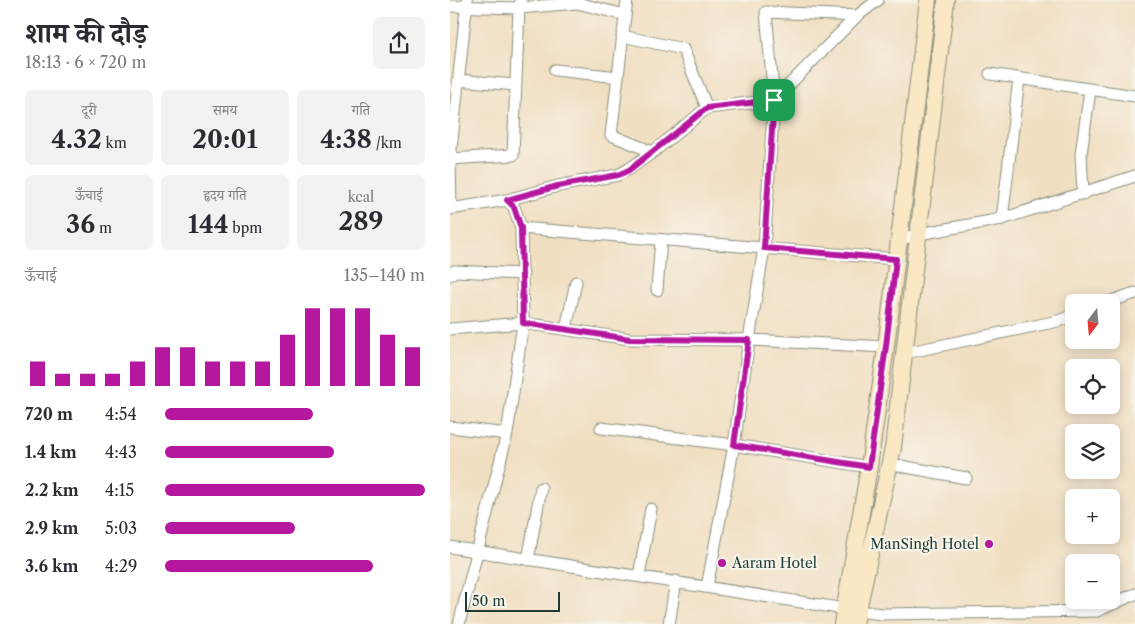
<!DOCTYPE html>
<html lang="hi">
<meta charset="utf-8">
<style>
:root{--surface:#fff;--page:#f2f2f3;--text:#2b2b33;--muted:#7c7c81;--accent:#b5179e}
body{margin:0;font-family:"Libre Caslon Text","Noto Serif Devanagari",serif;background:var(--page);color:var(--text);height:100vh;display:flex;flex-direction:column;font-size:19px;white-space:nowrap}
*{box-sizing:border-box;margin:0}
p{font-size:16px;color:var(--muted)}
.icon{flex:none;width:28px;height:28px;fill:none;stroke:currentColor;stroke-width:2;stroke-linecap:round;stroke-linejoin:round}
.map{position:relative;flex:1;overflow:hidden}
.side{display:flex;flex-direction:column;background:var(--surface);width:450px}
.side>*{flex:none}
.needle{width:32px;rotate:196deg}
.fabs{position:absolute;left:615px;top:294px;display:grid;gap:10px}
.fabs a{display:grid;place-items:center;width:55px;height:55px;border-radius:8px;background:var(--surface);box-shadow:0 2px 12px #0003;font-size:25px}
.scale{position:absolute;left:15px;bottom:12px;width:95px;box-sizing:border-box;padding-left:5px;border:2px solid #1f3d34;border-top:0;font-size:14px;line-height:18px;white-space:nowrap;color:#1f3d34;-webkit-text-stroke:4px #f7f3e8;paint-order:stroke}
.pin{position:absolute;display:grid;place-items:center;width:42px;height:42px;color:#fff;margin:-21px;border-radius:10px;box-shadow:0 2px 8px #0006}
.round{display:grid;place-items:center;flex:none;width:52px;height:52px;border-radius:8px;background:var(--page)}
.head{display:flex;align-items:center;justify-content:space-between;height:85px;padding:0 25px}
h1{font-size:28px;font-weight:700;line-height:38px}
.metrics{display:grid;grid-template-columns:repeat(3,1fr);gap:8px;height:85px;padding:5px 25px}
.metrics div{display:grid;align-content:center;border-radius:8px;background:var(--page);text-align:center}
.metrics b{font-size:25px;font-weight:700}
.metrics small{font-size:14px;font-weight:400}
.metrics p{font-size:14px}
.chart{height:140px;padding:10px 25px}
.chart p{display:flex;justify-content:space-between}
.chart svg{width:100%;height:90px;margin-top:5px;stroke:var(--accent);stroke-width:6}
ul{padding:0 25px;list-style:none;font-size:16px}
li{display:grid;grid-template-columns:80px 60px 1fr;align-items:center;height:38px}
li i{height:12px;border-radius:6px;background:var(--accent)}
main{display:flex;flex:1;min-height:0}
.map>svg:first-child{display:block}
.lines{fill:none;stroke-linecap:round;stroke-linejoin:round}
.street-casing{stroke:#888e7b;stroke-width:13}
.secondary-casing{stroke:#888e7b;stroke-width:18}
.street{stroke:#fff;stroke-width:11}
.secondary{stroke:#fae7c3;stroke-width:16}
.route-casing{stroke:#fff;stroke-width:10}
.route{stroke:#b5179e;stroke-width:6}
.poi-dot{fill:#b5179e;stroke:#f7f3e8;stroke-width:2}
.labels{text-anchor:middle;stroke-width:4.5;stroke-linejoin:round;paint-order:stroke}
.poi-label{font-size:14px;fill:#1f3d34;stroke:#f7f3e8;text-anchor:end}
</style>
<main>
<section class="side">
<div class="head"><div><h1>शाम की दौड़</h1><p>18:13 · 6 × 720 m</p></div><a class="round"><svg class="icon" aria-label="share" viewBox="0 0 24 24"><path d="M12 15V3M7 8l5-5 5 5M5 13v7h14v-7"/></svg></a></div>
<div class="metrics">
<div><p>दूरी</p><b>4.32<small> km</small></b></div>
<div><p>समय</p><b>20:01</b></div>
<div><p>गति</p><b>4:38<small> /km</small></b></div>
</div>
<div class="metrics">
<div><p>ऊँचाई</p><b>36<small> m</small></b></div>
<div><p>हृदय गति</p><b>144<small> bpm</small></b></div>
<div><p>kcal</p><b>289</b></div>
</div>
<div class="chart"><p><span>ऊँचाई</span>135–140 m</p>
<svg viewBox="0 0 160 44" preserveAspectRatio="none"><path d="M5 44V32M15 44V38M25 44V38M35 44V38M45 44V32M55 44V25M65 44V25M75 44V32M85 44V32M95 44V32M105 44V19M115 44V6M125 44V6M135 44V6M145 44V19M155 44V25"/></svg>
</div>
<ul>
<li><b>720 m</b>4:54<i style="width:57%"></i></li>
<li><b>1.4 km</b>4:43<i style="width:65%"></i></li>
<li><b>2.2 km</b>4:15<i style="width:100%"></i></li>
<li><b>2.9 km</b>5:03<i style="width:50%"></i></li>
<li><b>3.6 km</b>4:29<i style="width:80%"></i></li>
</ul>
</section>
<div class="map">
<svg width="685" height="624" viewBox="0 0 685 624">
<rect width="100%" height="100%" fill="#f7f3e8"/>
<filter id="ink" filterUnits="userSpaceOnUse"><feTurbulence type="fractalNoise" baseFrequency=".02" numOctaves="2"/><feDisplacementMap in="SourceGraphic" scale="10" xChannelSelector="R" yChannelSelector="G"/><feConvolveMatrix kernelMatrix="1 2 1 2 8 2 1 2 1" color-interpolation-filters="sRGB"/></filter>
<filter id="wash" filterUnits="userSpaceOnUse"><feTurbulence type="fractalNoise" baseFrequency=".0096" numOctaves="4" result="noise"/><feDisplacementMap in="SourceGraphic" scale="20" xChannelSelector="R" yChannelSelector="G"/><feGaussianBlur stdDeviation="1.12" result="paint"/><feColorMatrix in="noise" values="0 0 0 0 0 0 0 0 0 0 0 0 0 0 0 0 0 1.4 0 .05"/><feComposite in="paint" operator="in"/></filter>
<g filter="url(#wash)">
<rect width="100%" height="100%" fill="#f1dfc2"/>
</g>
<g filter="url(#ink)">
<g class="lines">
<defs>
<path id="street" d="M177 0 161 135 203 152
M0 6 69 8 127 3 175 15
M407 16 316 12 324 100 314 248 299 340 436 347
M172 36 233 49 257 108
M105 70 168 77
M540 74 685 96
M8 80 66 85
M0 159 63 155 69 8 71 0
M633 194 631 154 640 90
M0 209 57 200 108 186 168 175 179 169 203 152 257 108 324 100 407 16 428 0
M1 209 0 159 17 0
M552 219 569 79
M71 228 446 259
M448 240 469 234 552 219 685 176
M0 275 4 271 73 274
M207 290 211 240
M659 302 685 293
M0 329 73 323 180 339 299 340 284 445 257 587
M116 329 126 282
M455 353 608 321 624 315
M0 427 57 434
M151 428 284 445 419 467
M440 464 516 478
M0 547 408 611 432 614 647 611 685 594
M78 560 91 488
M189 576 201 509
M9 624 57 434 73 323 71 228 64 207 57 200
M219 624 226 581"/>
<path id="secondary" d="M392 624 419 467 436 347 478 0
M405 624 443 448 496 0"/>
</defs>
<use href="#street" class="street-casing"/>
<use href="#secondary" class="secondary-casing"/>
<use href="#street" class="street"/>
<use href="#secondary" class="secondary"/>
</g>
</g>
<g class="lines" filter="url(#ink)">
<defs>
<path id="route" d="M324 100 314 248 446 259 436 346 419 467 284 445 299 340 180 339 73 323 71 228 64 207 57 200 108 186 168 175 179 170 202 152 257 108Z"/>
</defs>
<use href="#route" class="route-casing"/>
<use href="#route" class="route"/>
</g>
<g class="poi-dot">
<circle cx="539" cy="544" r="5"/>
<circle cx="272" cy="563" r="5"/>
</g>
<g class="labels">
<g class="poi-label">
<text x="529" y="549">ManSingh Hotel</text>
<text x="282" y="568" text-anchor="start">Aaram Hotel</text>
</g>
</g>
</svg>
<div class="fabs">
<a><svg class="needle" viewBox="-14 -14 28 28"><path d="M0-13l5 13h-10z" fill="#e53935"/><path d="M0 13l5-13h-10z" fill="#7c7c81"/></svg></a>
<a><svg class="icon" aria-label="locate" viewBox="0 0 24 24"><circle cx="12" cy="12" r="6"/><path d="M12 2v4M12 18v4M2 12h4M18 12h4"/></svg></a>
<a><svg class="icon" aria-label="layers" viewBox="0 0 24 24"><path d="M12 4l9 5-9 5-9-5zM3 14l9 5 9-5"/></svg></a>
<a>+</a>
<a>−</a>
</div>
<div class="scale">50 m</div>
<div class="pin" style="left:324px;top:100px;background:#1e9e55"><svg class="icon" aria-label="arrive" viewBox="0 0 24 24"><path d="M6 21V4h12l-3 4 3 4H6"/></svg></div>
</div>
</main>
